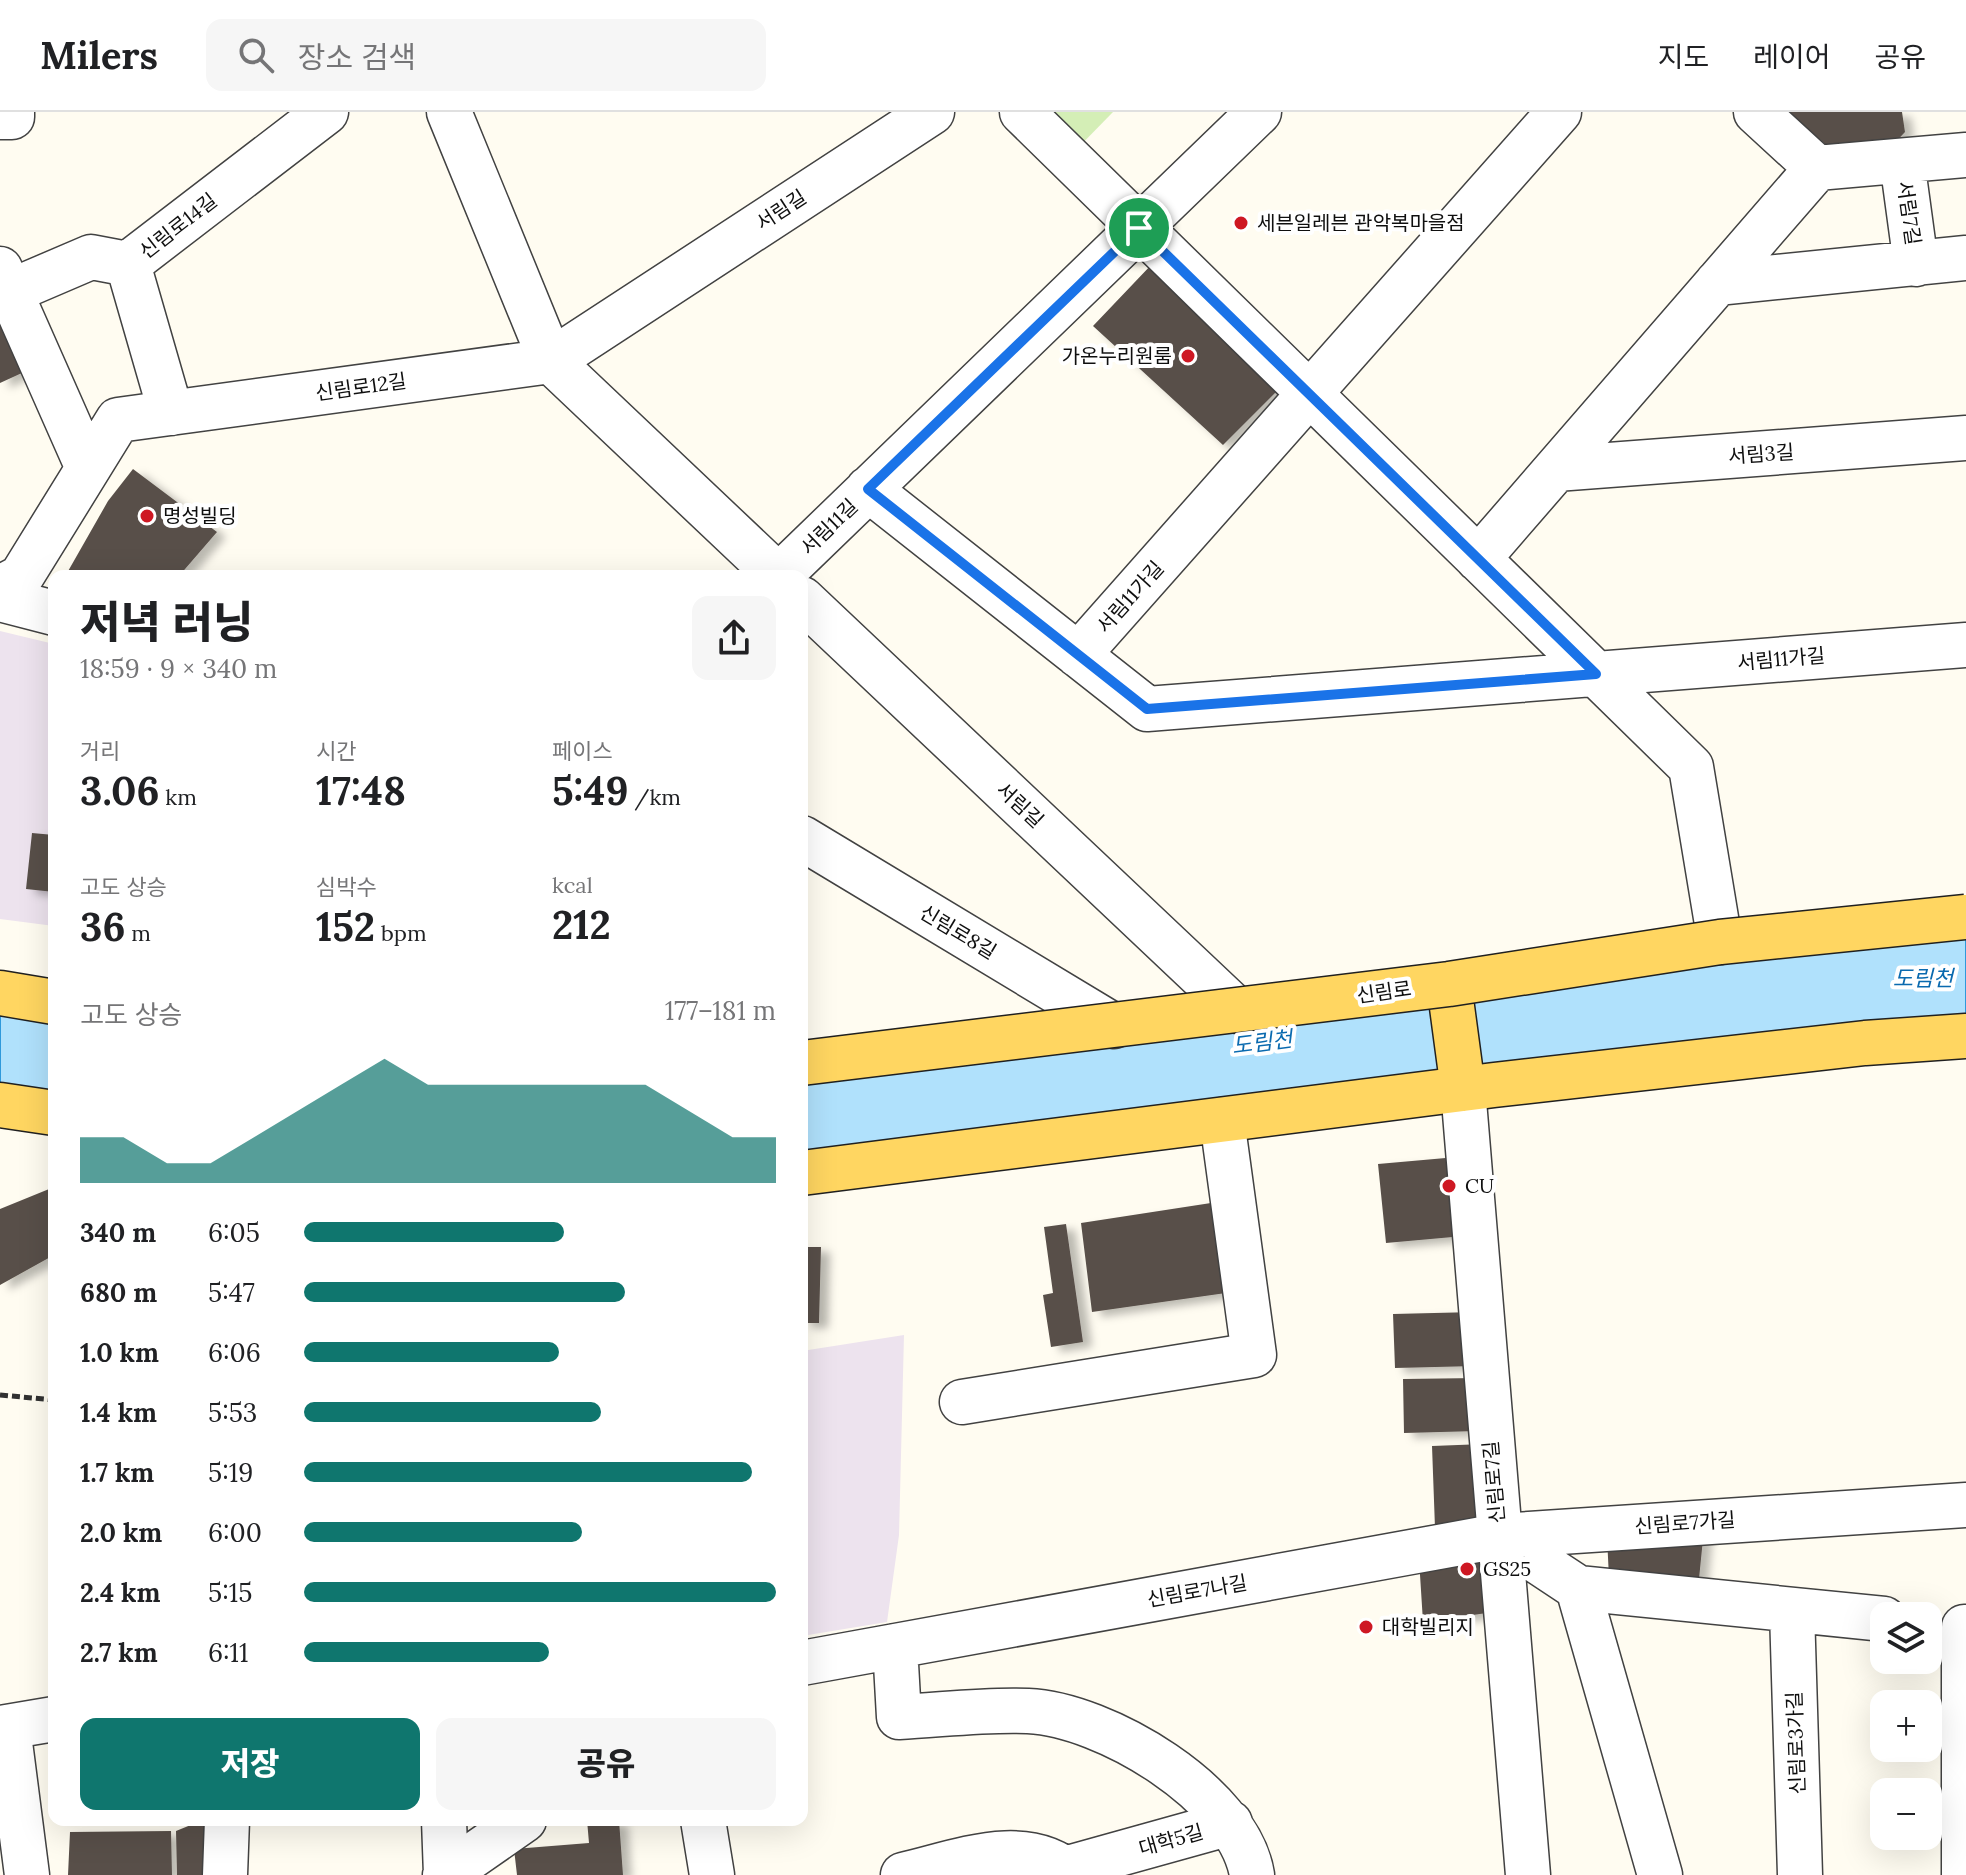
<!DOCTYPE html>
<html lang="ko">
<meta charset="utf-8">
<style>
:root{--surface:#fff;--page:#f6f6f6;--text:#202124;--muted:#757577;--line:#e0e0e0;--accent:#0f766e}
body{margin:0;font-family:Lora,"Noto Sans KR",serif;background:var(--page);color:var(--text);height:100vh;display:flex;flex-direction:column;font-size:30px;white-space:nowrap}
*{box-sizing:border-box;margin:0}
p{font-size:26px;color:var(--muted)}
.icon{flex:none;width:44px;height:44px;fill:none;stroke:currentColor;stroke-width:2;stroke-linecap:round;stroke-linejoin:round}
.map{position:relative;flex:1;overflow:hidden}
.drawer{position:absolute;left:48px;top:458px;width:760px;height:1256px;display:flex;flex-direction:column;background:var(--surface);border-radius:16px;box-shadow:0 8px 32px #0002}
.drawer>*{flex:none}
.buttons{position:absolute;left:1870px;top:1490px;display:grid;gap:16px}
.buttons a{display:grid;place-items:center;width:72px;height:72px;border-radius:16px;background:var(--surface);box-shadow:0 8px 32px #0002;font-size:40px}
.pin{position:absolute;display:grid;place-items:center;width:68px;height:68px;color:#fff;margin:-34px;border:4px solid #fff;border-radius:50%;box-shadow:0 2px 8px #0007}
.round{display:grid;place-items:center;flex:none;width:84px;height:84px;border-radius:16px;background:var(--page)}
.summary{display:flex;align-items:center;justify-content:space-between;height:136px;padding:0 32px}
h1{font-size:44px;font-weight:800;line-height:60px}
.figures{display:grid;grid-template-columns:repeat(3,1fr);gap:12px;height:136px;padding:8px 32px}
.figures div{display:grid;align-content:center}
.figures b{font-size:40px;font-weight:800}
.figures small{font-size:22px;font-weight:400}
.figures p{font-size:22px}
.chart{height:224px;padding:16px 32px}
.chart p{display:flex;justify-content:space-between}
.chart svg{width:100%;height:144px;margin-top:8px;fill:var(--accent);opacity:.7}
.cta{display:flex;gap:16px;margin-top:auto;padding:16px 32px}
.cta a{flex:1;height:92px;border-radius:16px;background:var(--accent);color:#fff;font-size:32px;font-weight:800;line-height:92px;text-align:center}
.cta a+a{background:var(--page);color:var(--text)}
ul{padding:0 32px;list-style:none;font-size:26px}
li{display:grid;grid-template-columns:128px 96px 1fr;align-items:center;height:60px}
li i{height:20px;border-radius:10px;background:var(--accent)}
header{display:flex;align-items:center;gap:48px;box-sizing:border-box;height:112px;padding:0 40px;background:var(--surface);border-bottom:2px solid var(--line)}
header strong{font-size:38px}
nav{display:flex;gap:44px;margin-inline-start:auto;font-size:28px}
.search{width:560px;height:72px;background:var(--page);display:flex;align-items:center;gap:20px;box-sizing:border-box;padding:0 28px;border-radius:16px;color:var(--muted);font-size:30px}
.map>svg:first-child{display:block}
.industrial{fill:#ede3ee}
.green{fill:#d4eeb6}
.water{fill:#b0e1fc;stroke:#2f99db;stroke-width:2}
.building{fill:#59504a;filter:url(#shadow)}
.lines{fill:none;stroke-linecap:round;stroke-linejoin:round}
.minor-casing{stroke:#424242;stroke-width:47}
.major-casing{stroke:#202020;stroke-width:47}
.path{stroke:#313131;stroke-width:5;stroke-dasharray:8 4;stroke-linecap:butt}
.minor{stroke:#fff;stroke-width:44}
.major{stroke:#ffd661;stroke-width:44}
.major-bridge-casing{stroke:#202020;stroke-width:47;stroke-linecap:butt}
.major-bridge{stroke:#ffd661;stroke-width:44}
.route-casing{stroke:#fff;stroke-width:16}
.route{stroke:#1a73e8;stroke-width:10}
.poi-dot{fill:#ce1823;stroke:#fff;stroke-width:3}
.labels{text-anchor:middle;stroke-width:8;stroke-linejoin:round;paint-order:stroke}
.street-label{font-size:20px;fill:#0f0f0f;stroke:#fff}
.poi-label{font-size:20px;fill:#0f0f0f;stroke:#fff;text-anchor:start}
.water-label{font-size:22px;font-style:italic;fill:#0a6aaf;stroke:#fff}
</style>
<header>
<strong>Milers</strong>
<div class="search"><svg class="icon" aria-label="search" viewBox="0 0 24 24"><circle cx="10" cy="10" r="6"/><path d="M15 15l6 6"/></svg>장소 검색</div>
<nav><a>지도</a><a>레이어</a><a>공유</a></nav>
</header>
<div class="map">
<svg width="1966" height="1763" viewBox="0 0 1966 1763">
<defs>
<filter id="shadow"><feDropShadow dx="9" dy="5" stdDeviation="4" flood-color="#0004"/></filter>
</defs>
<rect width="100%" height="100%" fill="#fffcf1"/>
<path class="industrial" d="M0 519 54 532V814L0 807Z
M904 1223 899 1423 887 1510 802 1524V1239Z"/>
<path class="green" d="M1022 0H1113L1068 46Z"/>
<path class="water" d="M1966 818V904L802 1046V964Z
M0 895 54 904V990L0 981Z"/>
<path class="building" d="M1788 0H1902L1905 20 1891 35 1832 38Z
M1153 151 1283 273 1223 333 1093 214Z
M0 195 35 255 0 271Z
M133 357 217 420 179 464 67 461 108 389Z
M32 721 54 723V780L26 777Z
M1457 1045 1464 1124 1386 1131 1378 1052Z
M54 1075V1143L0 1173V1097Z
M1224 1089 1226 1181 1092 1200 1081 1111Z
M1066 1112 1083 1230 1051 1235 1043 1183 1053 1181 1044 1115Z
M802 1135H821L819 1211H802Z
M1475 1200 1476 1254 1395 1256 1393 1202Z
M1477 1266 1478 1319 1404 1321 1403 1267Z
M1484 1332 1481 1402 1471 1409 1435 1416 1432 1334Z
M1704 1417 1698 1477 1609 1466 1607 1425Z
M1487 1433 1494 1500 1423 1510 1419 1447Z
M203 1708H219L217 1763H177L176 1719Z
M587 1708H619L623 1763H517L514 1737 589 1731Z
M171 1719 172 1763H68L70 1720Z"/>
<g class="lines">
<defs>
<path id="minor" d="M449 0 551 249 778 464
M1022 0 1691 655 1720 830
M1756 0 1817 56 1966 43
M0 5H12V0
M1902 49 1916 152
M128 152 171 301
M0 157 88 356
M1717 171 1966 146
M0 184 91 145 128 152 326 0
M1556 357 1966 326
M868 377 1147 597 1966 533
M1478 447 1817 56
M779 464 1259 0
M0 476 21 465 118 308 551 249 932 0
M0 487 54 501
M802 487 1238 899
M1078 543 1559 0
M802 726 1114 914
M1463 977 1528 1763
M962 1290 1254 1243 1222 1008
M1499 1424 1578 1476 1884 1507
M1578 1476 1660 1763
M1792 1499 1800 1763
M1964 1515V1763
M895 1534 899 1605C941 1603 985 1597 1028 1599 1104 1602 1239 1682 1252 1763
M802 1551 1499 1424 1966 1393
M8 1615 27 1763
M0 1616 54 1607
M444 1708 446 1763
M703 1708 712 1763
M1065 1757 1230 1711
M225 1763 227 1708
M445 1763 524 1708
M903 1763C956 1751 1026 1721 1072 1763"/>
<path id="major" d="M1450 880 1463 977
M0 881 54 890
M0 993 54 1001
M802 1061 1494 973 1865 931 1966 924"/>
</defs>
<use href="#minor" class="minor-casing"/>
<use href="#major" class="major-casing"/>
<path class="path" d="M0 1283 54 1288"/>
<use href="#minor" class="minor"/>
<use href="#major" class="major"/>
<defs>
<path id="major-bridge" d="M802 951 1449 872 1720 830 1966 805"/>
</defs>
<use href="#major-bridge" class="major-bridge-casing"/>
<use href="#major-bridge" class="major-bridge"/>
</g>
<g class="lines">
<defs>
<path id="route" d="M1139 116 1596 562 1147 597 868 377Z"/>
</defs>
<use href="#route" class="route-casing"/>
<use href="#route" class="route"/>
</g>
<g class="poi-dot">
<circle cx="1241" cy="111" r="8"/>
<circle cx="1188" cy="244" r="8"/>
<circle cx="147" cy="404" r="8"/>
<circle cx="1449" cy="1074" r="8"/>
<circle cx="1467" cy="1457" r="8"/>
<circle cx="1366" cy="1515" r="8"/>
</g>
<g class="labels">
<g class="street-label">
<text transform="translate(781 98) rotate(-33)" y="7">서림길</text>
<text transform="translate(1909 101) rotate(82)" y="7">서림7길</text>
<text transform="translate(178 114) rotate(-38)" y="7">신림로14길</text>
<text transform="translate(361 275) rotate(-8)" y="7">신림로12길</text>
<text transform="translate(1761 342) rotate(-4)" y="7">서림3길</text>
<text transform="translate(829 415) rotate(-44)" y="7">서림11길</text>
<text transform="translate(1130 485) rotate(-48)" y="7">서림11가길</text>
<text transform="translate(1781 547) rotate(-5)" y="7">서림11가길</text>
<text transform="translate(1020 693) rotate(43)" y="7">서림길</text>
<text transform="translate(958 820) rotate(31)" y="7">신림로8길</text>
<text transform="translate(1384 880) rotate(-8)" y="7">신림로</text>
<text transform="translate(1494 1370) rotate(-95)" y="7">신림로7길</text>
<text transform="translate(1685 1411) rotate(-4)" y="7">신림로7가길</text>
<text transform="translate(1197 1479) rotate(-10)" y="7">신림로7나길</text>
<text transform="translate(1796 1631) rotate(-92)" y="7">신림로3가길</text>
<text transform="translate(1171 1728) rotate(-16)" y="7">대학5길</text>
</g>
<g class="poi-label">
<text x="1257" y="118">세븐일레븐 관악복마을점</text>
<text x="1172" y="251" text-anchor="end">가온누리원룸</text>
<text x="163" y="411">명성빌딩</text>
<text x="1465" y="1081">CU</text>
<text x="1483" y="1464">GS25</text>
<text x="1382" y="1522">대학빌리지</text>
</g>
<g class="water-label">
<text x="1923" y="874">도림천</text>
<text transform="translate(1262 930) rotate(-7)" y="8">도림천</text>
</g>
</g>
</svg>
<div class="buttons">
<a><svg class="icon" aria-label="layers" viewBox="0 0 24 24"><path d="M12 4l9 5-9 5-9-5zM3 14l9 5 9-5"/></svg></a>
<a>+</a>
<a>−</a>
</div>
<div class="pin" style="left:1139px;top:116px;background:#1e9e55"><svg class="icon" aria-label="arrive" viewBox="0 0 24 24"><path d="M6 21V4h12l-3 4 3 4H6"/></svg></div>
<section class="drawer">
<div class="summary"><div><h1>저녁 러닝</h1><p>18:59 · 9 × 340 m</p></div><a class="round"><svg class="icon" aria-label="share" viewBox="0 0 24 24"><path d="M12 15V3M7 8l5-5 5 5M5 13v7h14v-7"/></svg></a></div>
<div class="figures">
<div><p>거리</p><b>3.06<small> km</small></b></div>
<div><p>시간</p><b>17:48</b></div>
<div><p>페이스</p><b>5:49<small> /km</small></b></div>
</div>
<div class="figures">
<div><p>고도 상승</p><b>36<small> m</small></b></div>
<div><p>심박수</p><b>152<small> bpm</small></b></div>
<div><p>kcal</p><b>212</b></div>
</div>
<div class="chart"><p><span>고도 상승</span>177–181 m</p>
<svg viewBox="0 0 160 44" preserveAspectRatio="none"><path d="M0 44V30L10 30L20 38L30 38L40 30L50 22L60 14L70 6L80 14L90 14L100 14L110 14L120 14L130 14L140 22L150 30L160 30V44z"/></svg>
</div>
<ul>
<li><b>340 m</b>6:05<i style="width:55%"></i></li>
<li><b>680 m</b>5:47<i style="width:68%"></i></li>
<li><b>1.0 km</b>6:06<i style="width:54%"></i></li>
<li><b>1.4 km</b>5:53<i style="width:63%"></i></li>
<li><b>1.7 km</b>5:19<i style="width:95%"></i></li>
<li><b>2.0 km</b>6:00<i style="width:59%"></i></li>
<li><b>2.4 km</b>5:15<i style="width:100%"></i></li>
<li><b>2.7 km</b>6:11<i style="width:52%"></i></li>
</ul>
<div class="cta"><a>저장</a><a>공유</a></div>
</section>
</div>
